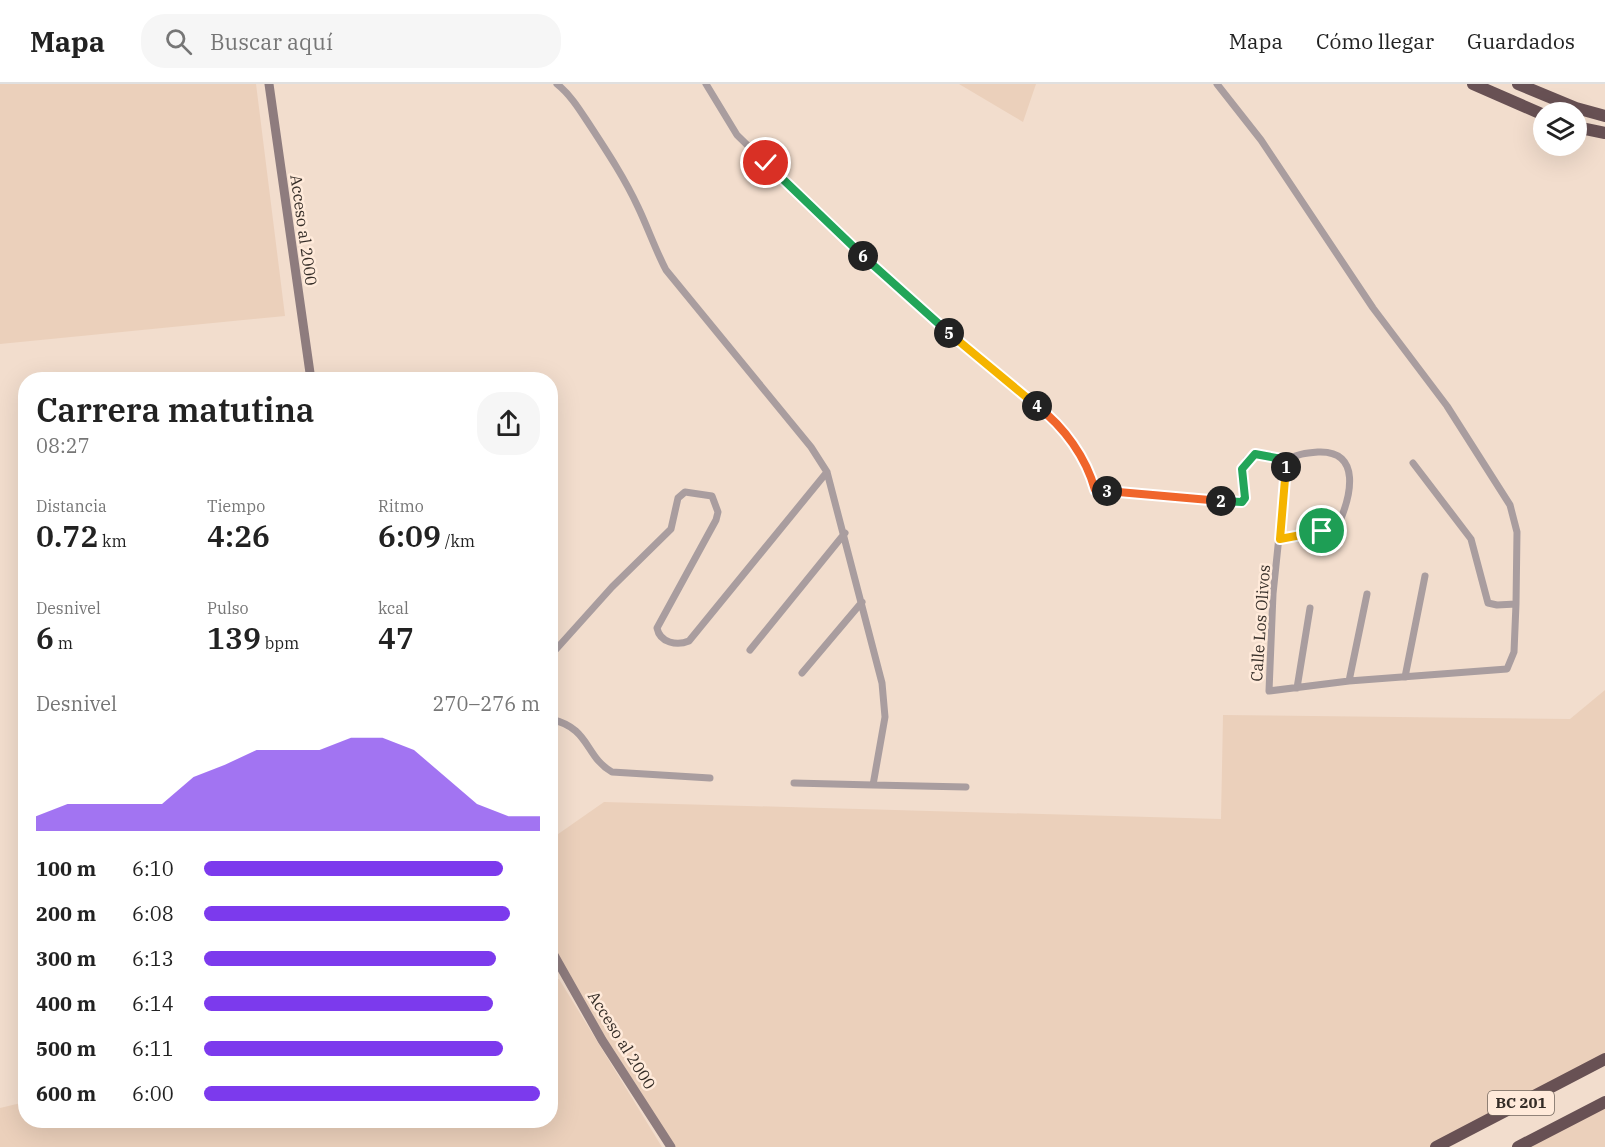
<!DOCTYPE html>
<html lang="es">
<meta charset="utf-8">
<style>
:root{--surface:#fff;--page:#f6f6f6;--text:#222;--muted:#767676;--line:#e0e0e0;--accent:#7c3aed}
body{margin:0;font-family:"IBM Plex Serif",serif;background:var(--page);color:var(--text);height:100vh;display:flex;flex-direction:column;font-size:22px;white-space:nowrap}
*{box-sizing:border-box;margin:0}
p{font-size:20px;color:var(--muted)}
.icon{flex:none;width:33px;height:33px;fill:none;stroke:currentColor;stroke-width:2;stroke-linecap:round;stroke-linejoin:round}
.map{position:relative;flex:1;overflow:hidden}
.panel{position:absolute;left:18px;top:288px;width:540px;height:756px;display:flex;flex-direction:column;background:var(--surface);border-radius:24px;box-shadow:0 6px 24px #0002}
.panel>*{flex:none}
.fabs{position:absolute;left:1533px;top:18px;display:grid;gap:12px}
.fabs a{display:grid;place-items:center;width:54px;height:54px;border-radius:50%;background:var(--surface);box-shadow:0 6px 24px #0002;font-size:30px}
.pin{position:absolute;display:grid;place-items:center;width:51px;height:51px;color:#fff;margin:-26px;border:3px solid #fff;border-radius:50%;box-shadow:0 2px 6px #0007}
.km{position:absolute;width:30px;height:30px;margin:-15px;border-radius:50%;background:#222;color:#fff;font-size:16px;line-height:30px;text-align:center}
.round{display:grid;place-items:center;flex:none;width:63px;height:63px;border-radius:24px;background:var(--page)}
.summary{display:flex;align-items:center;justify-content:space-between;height:102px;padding:0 18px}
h1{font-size:33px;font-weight:600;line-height:45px}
.metrics{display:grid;grid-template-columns:repeat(3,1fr);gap:9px;height:102px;padding:6px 18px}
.metrics div{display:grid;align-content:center}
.metrics b{font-size:30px;font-weight:600}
.metrics small{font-size:16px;font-weight:400}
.metrics p{font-size:16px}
.chart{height:168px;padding:12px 18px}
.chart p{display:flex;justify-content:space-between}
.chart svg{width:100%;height:108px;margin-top:6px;fill:var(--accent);opacity:.7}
ul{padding:0 18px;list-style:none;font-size:20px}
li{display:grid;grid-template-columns:96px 72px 1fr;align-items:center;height:45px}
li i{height:15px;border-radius:8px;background:var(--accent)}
header{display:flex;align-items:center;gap:36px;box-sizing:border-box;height:84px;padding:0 30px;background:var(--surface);border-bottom:2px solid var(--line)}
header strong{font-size:28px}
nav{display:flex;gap:33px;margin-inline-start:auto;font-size:21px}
.search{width:420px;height:54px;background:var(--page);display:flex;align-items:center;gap:15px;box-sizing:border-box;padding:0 21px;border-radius:24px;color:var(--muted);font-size:22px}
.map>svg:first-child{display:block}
.built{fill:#ebd0bb}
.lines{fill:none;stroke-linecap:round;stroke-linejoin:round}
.street{stroke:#a99d9f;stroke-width:7}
.secondary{stroke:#8e7c7e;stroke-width:9}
.highway{stroke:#685154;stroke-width:12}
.split-1-casing{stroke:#fff;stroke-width:12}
.split-2-casing{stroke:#fff;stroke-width:12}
.split-3-casing{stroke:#fff;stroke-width:12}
.split-4-casing{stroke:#fff;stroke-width:12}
.split-5-casing{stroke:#fff;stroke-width:12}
.split-6-casing{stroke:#fff;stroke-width:12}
.split-7-casing{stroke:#fff;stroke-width:12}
.split-1{stroke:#f5b400;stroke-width:8}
.split-2{stroke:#22a559;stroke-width:8}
.split-3{stroke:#f0652b;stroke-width:8}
.split-4{stroke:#f0652b;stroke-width:8}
.split-5{stroke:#f5b400;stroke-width:8}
.split-6{stroke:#22a559;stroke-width:8}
.split-7{stroke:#22a559;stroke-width:8}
.labels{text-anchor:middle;stroke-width:5;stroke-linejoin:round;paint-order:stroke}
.shield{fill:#ffeada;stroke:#72665d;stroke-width:1.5}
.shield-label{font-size:15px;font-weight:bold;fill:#352d27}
.street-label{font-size:16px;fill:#352d27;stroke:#ffeada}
</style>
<header>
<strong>Mapa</strong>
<div class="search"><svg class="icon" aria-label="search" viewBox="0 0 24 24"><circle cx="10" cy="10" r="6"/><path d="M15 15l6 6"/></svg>Buscar aquí</div>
<nav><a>Mapa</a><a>Cómo llegar</a><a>Guardados</a></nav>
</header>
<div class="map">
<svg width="1605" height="1063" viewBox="0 0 1605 1063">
<rect width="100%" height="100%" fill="#f2ddcd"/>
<path class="built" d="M0 0H256L285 232 0 260Z
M959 0H1036L1023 38Z
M1605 606V975L1436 1063H668L551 868V755L604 718 1221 735 1223 631 1570 635Z
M559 895 662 1063H0V1024L25 1018 26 1036H550L551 896Z
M1605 1018V1063H1518Z"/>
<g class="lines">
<path class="street" d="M557 0C571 11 581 28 591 43 608 69 625 95 638 123 648 144 655 165 666 186L811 363 827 388 882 599 885 633 873 701 794 699
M706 0 737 51 816 128 984 280 1058 340 1086 383 1095 406 1242 418C1250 405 1232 372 1259 370 1268 369 1277 375 1287 376
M1217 0 1261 56 1373 224 1447 322 1510 421 1517 448 1516 520 1514 568 1507 585 1349 597 1269 607 1273 510 1287 376
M1413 379 1471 455 1488 519 1497 521 1516 520
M1280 455 1322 447 1339 439C1350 414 1363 366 1318 368 1307 369 1296 370 1287 376
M750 566 845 449
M550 572 612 503 671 445 678 414 685 408 712 412 718 428 716 436 657 544C660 559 677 562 689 557L827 388
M802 589 862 518
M1405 593 1425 492
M1349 597 1367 510
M1297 604 1310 524
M550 635C591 644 584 672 612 688L710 694
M873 701 966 703"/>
<path class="secondary" d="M269 0 311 296
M550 864 602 956 671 1063"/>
<path class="highway" d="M1473 0 1544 31
M1518 0 1576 24 1605 32
M1576 43 1605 49
M1436 1063 1605 975
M1518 1063 1605 1018"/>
</g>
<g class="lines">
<defs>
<path id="split-1" d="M1286 383 1280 455 1322 447"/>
<path id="split-2" d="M1221 417 1242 418 1245 414 1242 385 1255 370 1287 376 1286 383"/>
<path id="split-3" d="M1107 407 1221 417"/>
<path id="split-4" d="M1037 322C1064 343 1086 373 1095 406L1107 407"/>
<path id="split-5" d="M949 249 1037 322"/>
<path id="split-6" d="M863 172 949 249"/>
<path id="split-7" d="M766 79 863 172"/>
</defs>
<use href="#split-1" class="split-1-casing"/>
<use href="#split-2" class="split-2-casing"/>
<use href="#split-3" class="split-3-casing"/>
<use href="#split-4" class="split-4-casing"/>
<use href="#split-5" class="split-5-casing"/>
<use href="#split-6" class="split-6-casing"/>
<use href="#split-7" class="split-7-casing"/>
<use href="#split-1" class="split-1"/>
<use href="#split-2" class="split-2"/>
<use href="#split-3" class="split-3"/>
<use href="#split-4" class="split-4"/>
<use href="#split-5" class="split-5"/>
<use href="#split-6" class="split-6"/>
<use href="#split-7" class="split-7"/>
</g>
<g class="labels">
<rect class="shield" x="1488" y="1007" width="66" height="24" rx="4.5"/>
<g class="shield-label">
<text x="1521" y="1024">BC 201</text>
</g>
<g class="street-label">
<text transform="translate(304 146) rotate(82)" y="6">Acceso al 2000</text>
<text transform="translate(1260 539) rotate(-86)" y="6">Calle Los Olivos</text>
<text transform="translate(622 956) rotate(58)" y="6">Acceso al 2000</text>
</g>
</g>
</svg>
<div class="fabs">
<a><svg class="icon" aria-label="layers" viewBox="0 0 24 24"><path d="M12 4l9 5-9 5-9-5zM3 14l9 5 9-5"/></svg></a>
</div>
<div class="pin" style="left:1322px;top:447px;background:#1e9e55"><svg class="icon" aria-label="arrive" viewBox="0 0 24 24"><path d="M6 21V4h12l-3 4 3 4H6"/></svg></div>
<div class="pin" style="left:766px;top:79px;background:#d93025"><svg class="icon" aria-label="check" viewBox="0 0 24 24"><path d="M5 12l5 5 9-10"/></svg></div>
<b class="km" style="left:1286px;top:383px">1</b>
<b class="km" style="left:1221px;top:417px">2</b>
<b class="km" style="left:1107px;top:407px">3</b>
<b class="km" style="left:1037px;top:322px">4</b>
<b class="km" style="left:949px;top:249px">5</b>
<b class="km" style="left:863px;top:172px">6</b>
<section class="panel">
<div class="summary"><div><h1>Carrera matutina</h1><p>08:27</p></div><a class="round"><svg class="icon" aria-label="share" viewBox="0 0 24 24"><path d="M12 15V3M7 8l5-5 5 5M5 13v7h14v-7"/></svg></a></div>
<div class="metrics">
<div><p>Distancia</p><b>0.72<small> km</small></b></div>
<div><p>Tiempo</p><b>4:26</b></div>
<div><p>Ritmo</p><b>6:09<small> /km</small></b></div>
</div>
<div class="metrics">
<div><p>Desnivel</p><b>6<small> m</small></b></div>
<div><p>Pulso</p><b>139<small> bpm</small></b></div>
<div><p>kcal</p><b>47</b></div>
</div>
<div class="chart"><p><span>Desnivel</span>270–276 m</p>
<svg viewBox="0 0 160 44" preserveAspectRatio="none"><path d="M0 44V38L10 33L20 33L30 33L40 33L50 22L60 17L70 11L80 11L90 11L100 6L110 6L120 11L130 22L140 33L150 38L160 38V44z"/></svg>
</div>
<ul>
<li><b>100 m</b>6:10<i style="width:89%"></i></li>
<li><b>200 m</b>6:08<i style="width:91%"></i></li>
<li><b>300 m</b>6:13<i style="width:87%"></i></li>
<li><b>400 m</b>6:14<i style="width:86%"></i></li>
<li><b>500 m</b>6:11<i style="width:89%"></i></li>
<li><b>600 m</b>6:00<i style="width:100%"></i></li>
</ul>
</section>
</div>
